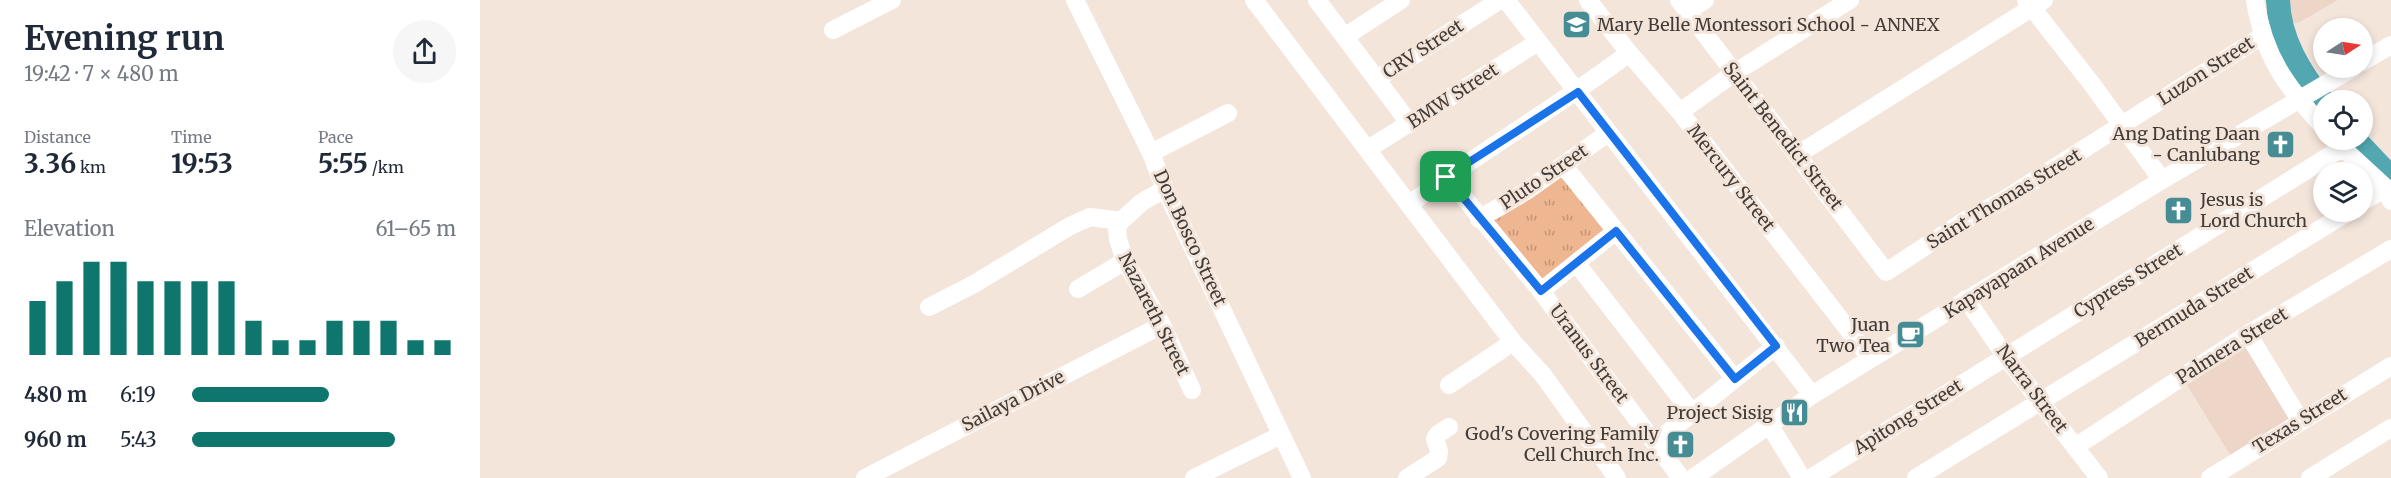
<!DOCTYPE html>
<meta charset="utf-8">
<style>
:root{--surface:#fff;--page:#f6f6f7;--text:#1f2937;--muted:#747a83;--accent:#0f766e}
body{margin:0;font-family:Merriweather,serif;background:var(--page);color:var(--text);height:100vh;display:flex;flex-direction:column;font-size:22px;white-space:nowrap}
*{box-sizing:border-box;margin:0}
p{font-size:20px;color:var(--muted)}
.icon{flex:none;width:33px;height:33px;fill:none;stroke:currentColor;stroke-width:2;stroke-linecap:round;stroke-linejoin:round}
.map{position:relative;flex:1;overflow:hidden}
.side{display:flex;flex-direction:column;background:var(--surface);width:480px}
.side>*{flex:none}
.needle{width:39px;rotate:78deg}
.buttons{position:absolute;left:1833px;top:18px;display:grid;gap:12px}
.buttons a{display:grid;place-items:center;width:60px;height:60px;border-radius:50%;background:var(--surface);box-shadow:0 3px 9px #0003;font-size:30px}
.pin{position:absolute;display:grid;place-items:center;width:51px;height:51px;color:#fff;margin:-26px;border-radius:12px;box-shadow:0 3px 9px #0006}
.round{display:grid;place-items:center;flex:none;width:63px;height:63px;border-radius:32px;background:var(--page)}
.headline{display:flex;align-items:center;justify-content:space-between;height:102px;padding:0 24px}
h1{font-size:33px;font-weight:700;line-height:45px}
.figures{display:grid;grid-template-columns:repeat(3,1fr);gap:9px;height:102px;padding:6px 24px}
.figures div{display:grid;align-content:center}
.figures b{font-size:26px;font-weight:700}
.figures small{font-size:16px;font-weight:400}
.figures p{font-size:16px}
.chart{height:168px;padding:12px 24px}
.chart p{display:flex;justify-content:space-between}
.chart svg{width:100%;height:108px;margin-top:6px;stroke:var(--accent);stroke-width:6}
ul{padding:0 24px;list-style:none;font-size:20px}
li{display:grid;grid-template-columns:96px 72px 1fr;align-items:center;height:45px}
li i{height:15px;border-radius:8px;background:var(--accent)}
main{display:flex;flex:1;min-height:0}
.map>svg:first-child{display:block}
.built{fill:#edd6c8}
.forest{fill:url(#forest-crowns)}
.park{fill:url(#park-tufts)}
.lines{fill:none;stroke-linecap:round;stroke-linejoin:round}
.river{stroke:#52a7b1;stroke-width:24}
.minor{stroke:#fff;stroke-width:18}
.route-casing{stroke:#fff;stroke-width:12}
.route{stroke:#1a73e8;stroke-width:8}
.labels{text-anchor:middle;stroke-width:6;stroke-linejoin:round;paint-order:stroke}
.poi-label{font-size:18px;fill:#423c38;stroke:#f4e5db;text-anchor:end}
.street-label{font-size:18px;fill:#423c38;stroke:#f4e5db}
</style>
<main>
<section class="side">
<div class="headline"><div><h1>Evening run</h1><p>19:42 · 7 × 480 m</p></div><a class="round"><svg class="icon" aria-label="share" viewBox="0 0 24 24"><path d="M12 15V3M7 8l5-5 5 5M5 13v7h14v-7"/></svg></a></div>
<div class="figures">
<div><p>Distance</p><b>3.36<small> km</small></b></div>
<div><p>Time</p><b>19:53</b></div>
<div><p>Pace</p><b>5:55<small> /km</small></b></div>
</div>
<div class="chart"><p><span>Elevation</span>61–65 m</p>
<svg viewBox="0 0 160 44" preserveAspectRatio="none"><path d="M5 44V22M15 44V14M25 44V6M35 44V6M45 44V14M55 44V14M65 44V14M75 44V14M85 44V30M95 44V38M105 44V38M115 44V30M125 44V30M135 44V30M145 44V38M155 44V38"/></svg>
</div>
<ul>
<li><b>480 m</b>6:19<i style="width:52%"></i></li>
<li><b>960 m</b>5:43<i style="width:77%"></i></li>
</ul>
</section>
<div class="map">
<svg width="1911" height="478" viewBox="0 0 1911 478">
<defs>
<pattern id="forest-crowns" width="20" height="18" patternUnits="userSpaceOnUse" patternTransform="scale(1.5)"><rect width="20" height="18" fill="#efb692"/><path d="M2 6a3 3 0 1 1 6 0M12 15a3 3 0 1 1 6 0" fill="none" stroke="#c39578"/></pattern>
<pattern id="park-tufts" width="24" height="20" patternUnits="userSpaceOnUse" patternTransform="scale(1.5)"><rect width="24" height="20" fill="#efb692"/><path d="M3 7l-1-3M5 7V3M7 7l1-3M15 17l-1-3M17 17v-4M19 17l1-3" fill="none" stroke="#c39578"/></pattern>
</defs>
<rect width="100%" height="100%" fill="#f4e5db"/>
<path class="built" d="M1803 0H1858L1818 23 1804 21Z
M1767 343 1814 419 1752 458 1705 382Z"/>
<path class="forest" d="M1792 0H1803C1803 35 1816 52 1834 80L1826 86 1797 33Z"/>
<path class="park" d="M1085 174 1128 236 1059 286 1008 220Z"/>
<g class="lines">
<path class="river" d="M1798 0C1799 39 1820 73 1844 103
M1875 140 1911 178"/>
<path class="minor" d="M595 0 671 153 685 189 822 478
M774 0 1033 342 1063 375 1137 478
M837 0 930 124
M1026 0 1332 395
M1108 0 1149 53 1200 112 1391 359
M1199 0 1406 272 1484 221 1522 201 1782 36
M1546 0 1611 83 1682 180
M1775 0C1784 57 1806 86 1844 128
M1207 11 1225 0
M353 30 412 0
M866 36 921 0
M1882 62 1911 45
M897 79 1020 0
M1200 112 1254 73 1370 0
M1854 140 1906 188 1911 201
M888 149 1058 42
M671 153 748 113
M1317 155 1564 0
M1083 165 1255 379
M967 177 1061 291 1201 478
M685 189 662 202 641 221 637 227 638 239 645 261 682 325 712 390
M1882 202 1906 188
M930 204C1001 151 1078 107 1149 53
M999 219 1048 190 1128 133
M1097 264 1213 414
M598 289 645 261
M1061 291 1136 231
M1486 299 1526 357 1619 478
M449 307 494 284 590 226 610 217 641 221
M1768 334 1820 420
M969 385 1033 342
M1290 426 1322 478
M1176 442 1296 346
M1595 447 1768 334 1911 249
M385 478 682 325
M714 478 801 435
M927 478 958 458 959 451 955 439 958 434 969 427
M1213 478 1332 395 1682 180 1873 68
M1331 478 1862 148
M1436 478 1868 212
M1730 478 1911 366
M1830 478 1911 428"/>
</g>
<g class="lines">
<defs>
<path id="route" d="M1098 92 1296 346 1255 379 1136 231 1061 291 966 177Z"/>
</defs>
<use href="#route" class="route-casing"/>
<use href="#route" class="route"/>
</g>
<defs>
<symbol id="school-square" viewBox="-11 -11 22 22"><rect x="-9" y="-9" width="18" height="18" rx="4" fill="#458c94" stroke="#f4e5db"/><path d="M0-5L7-2L0 1L-7-2ZM-4 1L0 2.5L4 1V4Q0 6-4 4Z" fill="#fff"/></symbol>
<symbol id="church-square" viewBox="-11 -11 22 22"><rect x="-9" y="-9" width="18" height="18" rx="4" fill="#458c94" stroke="#f4e5db"/><path d="M-1.2-6h2.4v3.5h3.3v2.4h-3.3V6h-2.4V-.1h-3.3v-2.4h3.3Z" fill="#fff"/></symbol>
<symbol id="cafe-square" viewBox="-11 -11 22 22"><rect x="-9" y="-9" width="18" height="18" rx="4" fill="#458c94" stroke="#f4e5db"/><path d="M-5.5-4.5H6V0H3Q3 3.5 0 3.5H-2.5Q-5.5 3.5-5.5 0ZM3-3.2v2h1.7v-2ZM-6 4.5H4V6H-6Z" fill="#fff"/></symbol>
<symbol id="restaurant-square" viewBox="-11 -11 22 22"><rect x="-9" y="-9" width="18" height="18" rx="4" fill="#458c94" stroke="#f4e5db"/><path d="M-5-6h1v4h1v-4h1v4h1v-4h1v5L-1.5 .5V6h-2V.5L-5-1ZM5-6V6H3V1.5H1.5Q1.5-4 5-6Z" fill="#fff"/></symbol>
</defs>
<g fill-rule="evenodd">
<use href="#school-square" x="1080" y="8" width="33" height="33"/>
<use href="#church-square" x="1784" y="128" width="33" height="33"/>
<use href="#church-square" x="1682" y="194" width="33" height="33"/>
<use href="#cafe-square" x="1414" y="318" width="33" height="33"/>
<use href="#restaurant-square" x="1298" y="396" width="33" height="33"/>
<use href="#church-square" x="1184" y="428" width="33" height="33"/>
</g>
<g class="labels">
<g class="poi-label">
<text x="1117" y="31" text-anchor="start">Mary Belle Montessori School - ANNEX</text>
<text x="1780" y="140">Ang Dating Daan<tspan x="1780" dy="21">- Canlubang</tspan></text>
<text x="1720" y="206" text-anchor="start">Jesus is<tspan x="1720" dy="21">Lord Church</tspan></text>
<text x="1410" y="331">Juan<tspan x="1410" dy="21">Two Tea</tspan></text>
<text x="1293" y="419">Project Sisig</text>
<text x="1179" y="440">God's Covering Family<tspan x="1179" dy="21">Cell Church Inc.</tspan></text>
</g>
<g class="street-label">
<text transform="translate(943 49) rotate(-33)" y="6">CRV Street</text>
<text transform="translate(1726 71) rotate(-33)" y="6">Luzon Street</text>
<text transform="translate(973 96) rotate(-33)" y="6">BMW Street</text>
<text transform="translate(1303 136) rotate(52)" y="6">Saint Benedict Street</text>
<text transform="translate(1064 177) rotate(-34)" y="6">Pluto Street</text>
<text transform="translate(1251 178) rotate(52)" y="6">Mercury Street</text>
<text transform="translate(1524 199) rotate(-31)" y="6">Saint Thomas Street</text>
<text transform="translate(710 238) rotate(65)" y="6">Don Bosco Street</text>
<text transform="translate(1539 268) rotate(-32)" y="6">Kapayapaan Avenue</text>
<text transform="translate(1648 281) rotate(-32)" y="6">Cypress Street</text>
<text transform="translate(1714 307) rotate(-32)" y="6">Bermuda Street</text>
<text transform="translate(674 314) rotate(63)" y="6">Nazareth Street</text>
<text transform="translate(1752 346) rotate(-32)" y="6">Palmera Street</text>
<text transform="translate(1109 354) rotate(53)" y="6">Uranus Street</text>
<text transform="translate(1552 389) rotate(53)" y="6">Narra Street</text>
<text transform="translate(533 401) rotate(-27)" y="6">Sailaya Drive</text>
<text transform="translate(1428 417) rotate(-32)" y="6">Apitong Street</text>
<text transform="translate(1820 421) rotate(-32)" y="6">Texas Street</text>
</g>
</g>
</svg>
<div class="buttons">
<a><svg class="needle" viewBox="-14 -14 28 28"><path d="M0-13l5 13h-10z" fill="#e53935"/><path d="M0 13l5-13h-10z" fill="#747a83"/></svg></a>
<a><svg class="icon" aria-label="locate" viewBox="0 0 24 24"><circle cx="12" cy="12" r="6"/><path d="M12 2v4M12 18v4M2 12h4M18 12h4"/></svg></a>
<a><svg class="icon" aria-label="layers" viewBox="0 0 24 24"><path d="M12 4l9 5-9 5-9-5zM3 14l9 5 9-5"/></svg></a>
</div>
<div class="pin" style="left:966px;top:177px;background:#1e9e55"><svg class="icon" aria-label="arrive" viewBox="0 0 24 24"><path d="M6 21V4h12l-3 4 3 4H6"/></svg></div>
</div>
</main>
